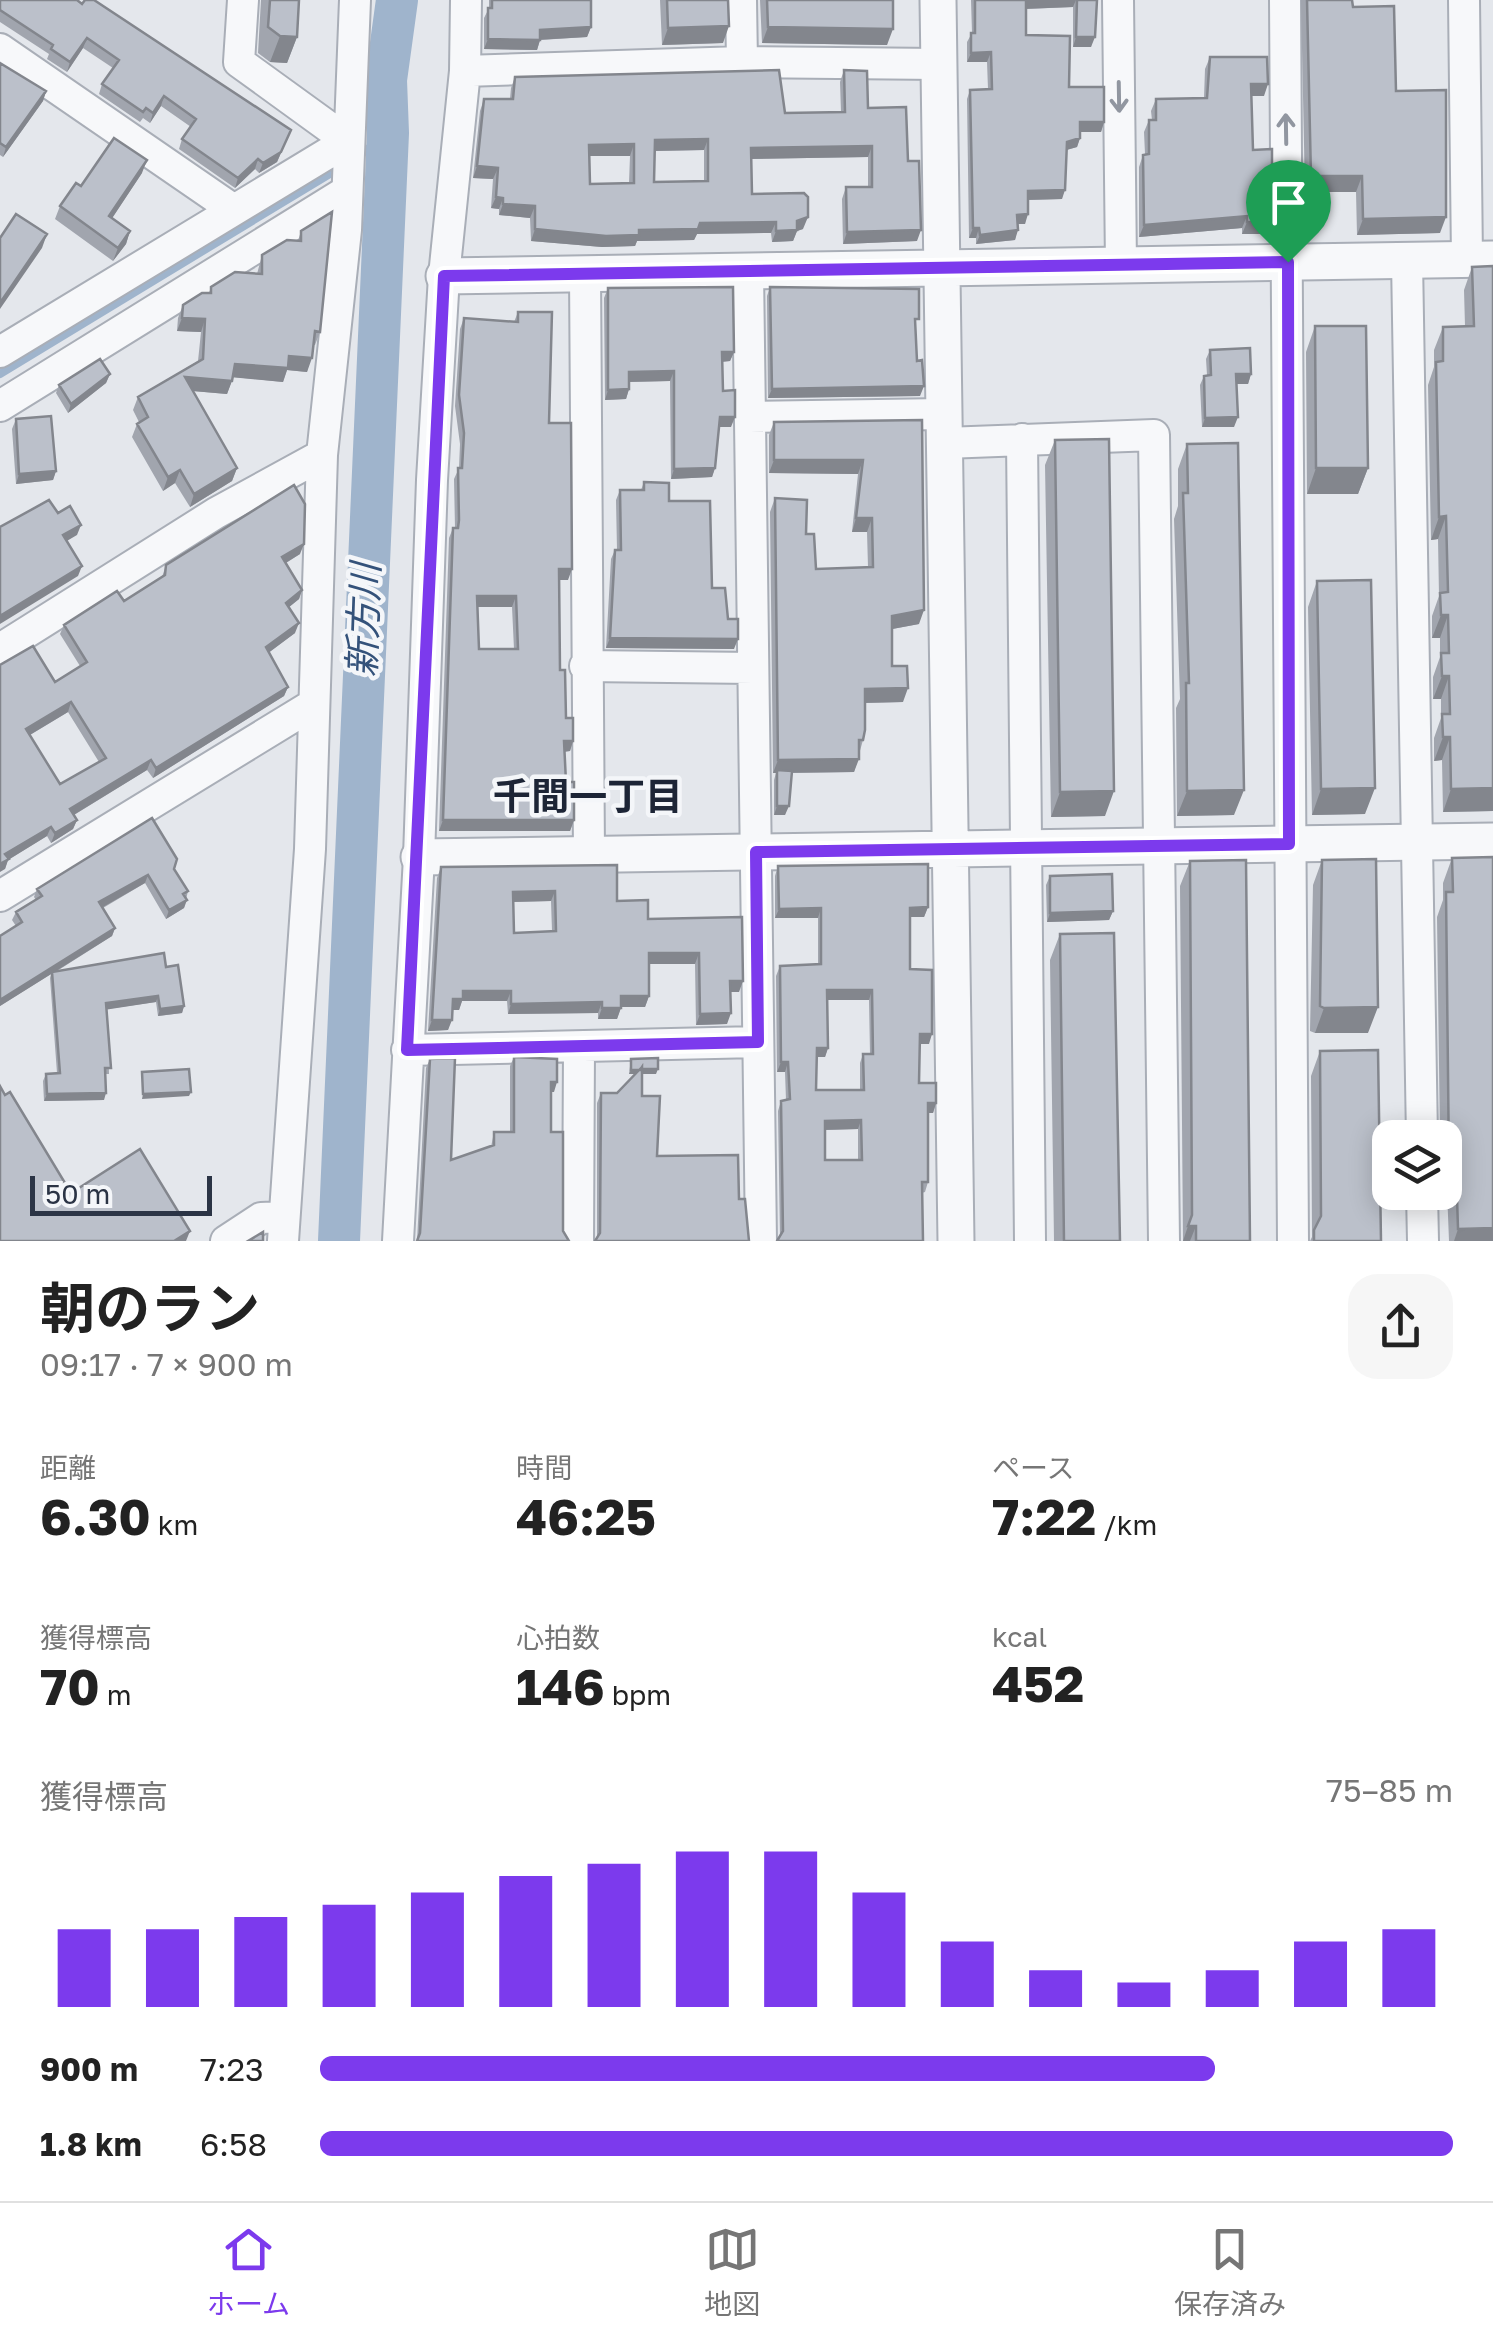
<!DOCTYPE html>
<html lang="ja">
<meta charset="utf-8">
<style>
:root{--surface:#fff;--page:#f6f6f6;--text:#222;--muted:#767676;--line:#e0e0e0;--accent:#7c3aed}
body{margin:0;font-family:"Golos Text","Noto Sans JP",sans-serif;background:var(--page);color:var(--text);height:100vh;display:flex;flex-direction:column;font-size:38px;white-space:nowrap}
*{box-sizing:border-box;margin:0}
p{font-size:32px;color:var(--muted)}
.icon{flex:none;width:55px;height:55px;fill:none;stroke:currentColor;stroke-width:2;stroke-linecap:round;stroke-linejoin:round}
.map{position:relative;height:1241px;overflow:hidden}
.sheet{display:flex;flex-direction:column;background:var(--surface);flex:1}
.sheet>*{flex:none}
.buttons{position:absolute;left:1372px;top:1120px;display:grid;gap:20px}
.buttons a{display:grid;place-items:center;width:90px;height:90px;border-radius:20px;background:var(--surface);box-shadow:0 5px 25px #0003;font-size:50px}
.scale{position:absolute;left:30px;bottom:25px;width:182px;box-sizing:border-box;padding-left:10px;border:5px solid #2b3445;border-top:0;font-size:28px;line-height:35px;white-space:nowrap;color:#2b3445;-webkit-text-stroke:8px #f4f6f9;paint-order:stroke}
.pin{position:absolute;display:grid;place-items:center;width:85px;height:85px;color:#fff;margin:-102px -42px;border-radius:50% 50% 50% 0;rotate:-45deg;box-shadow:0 0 10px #0007}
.pin .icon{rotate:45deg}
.round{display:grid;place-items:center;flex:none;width:105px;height:105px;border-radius:30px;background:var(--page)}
.summary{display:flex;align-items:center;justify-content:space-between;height:170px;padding:0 40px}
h1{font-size:55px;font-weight:700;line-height:75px}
.metrics{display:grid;grid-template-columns:repeat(3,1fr);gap:15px;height:170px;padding:10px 40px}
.metrics div{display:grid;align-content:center}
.metrics b{font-size:50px;font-weight:700}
.metrics small{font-size:28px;font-weight:400}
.metrics p{font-size:28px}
.chart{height:280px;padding:20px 40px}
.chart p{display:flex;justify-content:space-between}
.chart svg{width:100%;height:180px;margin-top:10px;stroke:var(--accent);stroke-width:6}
ul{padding:0 40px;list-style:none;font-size:32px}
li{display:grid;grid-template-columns:160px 120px 1fr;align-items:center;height:75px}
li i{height:25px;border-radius:12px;background:var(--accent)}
.tab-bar{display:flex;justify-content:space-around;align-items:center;height:140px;border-top:2px solid var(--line);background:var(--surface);font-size:28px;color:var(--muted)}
.tab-bar a{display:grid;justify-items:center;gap:5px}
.tab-bar .active{color:var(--accent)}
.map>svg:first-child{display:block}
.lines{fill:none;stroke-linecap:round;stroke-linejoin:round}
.stream{stroke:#9fb4cc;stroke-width:8}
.river{stroke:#9fb4cc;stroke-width:42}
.minor-casing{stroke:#a9aeb7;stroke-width:34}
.tertiary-casing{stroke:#a9aeb7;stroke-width:39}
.minor{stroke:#f7f8fa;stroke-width:30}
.tertiary{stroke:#f7f8fa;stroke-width:35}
.wall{fill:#a1a5ae;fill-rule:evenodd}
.shaded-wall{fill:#83868d}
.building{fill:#bbc0ca;stroke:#83868d;stroke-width:2.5;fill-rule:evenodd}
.oneway{stroke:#9196a0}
.route-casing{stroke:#fff;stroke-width:20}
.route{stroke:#7c3aed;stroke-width:12}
.labels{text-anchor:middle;stroke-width:9;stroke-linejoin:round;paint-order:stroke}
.water-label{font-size:38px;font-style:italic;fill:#34527a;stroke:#f4f6f9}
.neighbourhood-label{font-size:38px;font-weight:bold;fill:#1d2536;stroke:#f4f6f9}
</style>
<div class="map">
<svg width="1493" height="1241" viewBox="0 0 1493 1241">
<rect width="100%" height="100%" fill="#e4e7ec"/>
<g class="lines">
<path class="stream" d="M359 156 388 133
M0 374 338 169"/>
<path class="river" d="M339 1241 388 133 386 80 397 0"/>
<defs>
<path id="minor" d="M243 0 239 62 348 141
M741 0 742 62
M1118 0 1121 265
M1285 0 1293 1241
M1464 0 1467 259
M0 49 234 210
M465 71 742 62 939 64
M1407 260 1422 1138
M748 271 761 1241
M585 274 589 854
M0 352 348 141
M0 406 347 191
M750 417 944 414
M1022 439 1030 1241
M945 443 1154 435 1164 1241
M0 649 216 513 322 455
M585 666 753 668
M0 896 314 704
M407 1050 758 1042
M1422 1192 1423 1241
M226 1241 261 1218 284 1217
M283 1241 310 849 322 455 346 230 355 0
M398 1241 419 857 432 480 444 276 465 71 466 0
M578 1241 579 1049"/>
<path id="tertiary" d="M938 0 956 1241
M444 276 1493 259
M419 857 1493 841"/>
</defs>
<use href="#minor" class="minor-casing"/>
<use href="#tertiary" class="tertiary-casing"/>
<use href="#minor" class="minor"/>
<use href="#tertiary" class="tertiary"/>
</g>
<path class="wall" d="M0 0H77L291 130 277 162 259 173 255 169 235 188 179 149 182 139 191 127 161 106 150 123 143 118 140 122 99 94 102 84 113 68 83 48 67 72 47 59 49 54 0 22Z
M261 0H299L297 37 287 63 270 62 258 53Z
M489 0H591V27L587 37 540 40 537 50 484 49V18L489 8Z
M660 0H728L723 43 662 45Z
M760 0H893L887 45 762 43Z
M971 0H1097L1091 47H1073V7L1026 9V35L1069 87 1104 122 1101 132H1080V138L1077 147 1066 150 1062 199 1028 200 1025 224H1018L1015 240 976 244V238H969L967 99 970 90 988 89 987 62H967V42L972 33Z
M1301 0H1352L1353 7 1396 91 1440 233 1357 235 1356 192H1305Z
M1210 57 1264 96H1251L1253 150 1272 222 1268 234H1242V228L1139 237V167L1143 155 1145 154 1144 132 1149 120H1152L1151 111 1156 99 1204 98 1205 69Z
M0 63 46 91 43 101 3 157 0 155Z
M844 70 868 108 908 161 917 241 843 244 842 199 846 187H868V157L752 159V194L803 229 797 231 793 241 772 242 771 233 697 234 694 240 637 241 635 246 602 247 531 241 530 218 499 215V209L491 208 493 179 473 178 480 111 484 99H510L511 88 515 77 785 113 841 112 840 82ZM704 150V181L654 182 655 151ZM590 156H630L629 183 590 184Z
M142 173 112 218 130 231 126 244 113 261 55 219 60 206 81 186Z
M301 231 320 332 315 345H313L307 372 287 370 283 382 233 377 227 394 193 391 237 468 232 481 190 507 175 483 163 491 132 437 137 424 139 422 133 410 138 397 198 361 201 332 177 331 178 318 183 305 209 293 211 287 257 274 262 255 298 241Z
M1493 266V811L1443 812 1442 760 1434 761V738L1441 718V699H1433V677L1440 657V638H1432V616L1439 596 1438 539 1431 540 1428 385 1434 367V350L1443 327 1465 326 1464 290 1472 267Z
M770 287 915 328 920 396 768 398 767 296Z
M608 288 734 352 730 361 722 362 723 391 731 427H719L715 468 712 477 671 479 670 381 629 382V389L626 399 605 400 604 298Z
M518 312 549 423 568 580H560V670L566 718 573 741 570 751 564 752 566 782 574 820 570 831H439L449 538 453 528H455L454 479 459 468 460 444 455 406 460 329 464 318 514 322ZM478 607H512L514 649H479Z
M1315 326 1368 468 1358 494H1307L1306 352Z
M1210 350 1251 374 1248 384H1237L1234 427H1202L1200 385 1204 376 1207 375 1206 359Z
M110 374 106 383 68 413 56 393 59 385Z
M16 419 56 471 53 480 16 484 12 429Z
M922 420 919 624 892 629V666L903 702 865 703 863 740 854 772 792 773 785 815H774V780L776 773H773L770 512 775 498 806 534 816 569 868 567 867 532H852L858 474 769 473V435L774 422Z
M1055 440 1105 816 1051 817 1045 465Z
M1187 444 1234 815 1177 816 1176 708 1180 699 1174 519 1178 506V469Z
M644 482 669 501 728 619 734 649 606 648 611 559 615 550H617L616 500 620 490H641Z
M300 554 286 563 302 590 299 599 289 607 295 633 269 652 288 687 284 696 153 778 147 770 74 815 77 820 73 829 51 843 47 836 8 860 5 869 0 665 55 682 80 666 60 634 64 625 124 601 162 577 166 565ZM68 712 99 762 60 784 30 735Z
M1317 581 1365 814 1312 815 1308 607Z
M1452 858 1493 1241H1449L1447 1190H1445V1138H1440L1437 917 1443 900V883Z
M1322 860 1368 1033H1315L1310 1031 1313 885Z
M1190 861 1250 1241H1183L1180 886Z
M778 866 928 907 924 917H910V969L929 1044H920L919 1083 936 1103 933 1113H928V1182L925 1192 780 1237 778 1111 781 1101 786 1100 785 1072H777L776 976 780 966 818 964V918H775V876ZM827 1000H869L870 1054H863L860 1063V1090H816L817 1057H825L828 1048ZM858 1129V1160H825V1130Z
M441 867 617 901 648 919 742 917 739 992H730L727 1024 696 1025 695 964H649V996L645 1007H621L617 1019H598V1013L508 1014 507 1001H462L459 1010H452L448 1030 428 1031 437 878ZM551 901 552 931 514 933V902Z
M174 869 188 891 184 908 166 919 145 883 103 908 115 928 112 936 57 971 166 967 184 1006 182 1013 158 1016 156 1002 107 1009 109 1074H105L104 1100 44 1101 43 1081 46 1074 57 1073 50 978 51 974 0 1006V936L16 926 12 920 16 912 36 900 34 897 37 889Z
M1050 876 1113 911 1109 920 1047 922 1046 885Z
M1060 934 1120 1241H1054L1050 960Z
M1320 1051 1381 1241H1310L1312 1237 1311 1076Z
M514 1057 554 1092H551L417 1241 426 1068 430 1059 451 1160 491 1147 494 1132H510V1066Z
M631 1059 656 1074H642V1096L657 1156 739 1199 748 1240 597 1238V1103L601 1093H617L635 1074H629Z"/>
<path class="shaded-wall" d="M1025 0H1076L1073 7 1022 9Z
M729 26 723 43 662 45 668 28Z
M591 27 587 37 536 40 540 30Z
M768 27 893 29 887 45 762 43Z
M280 36 297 37 287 63 270 62Z
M1076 37H1095L1091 47H1073Z
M87 38 83 48 67 72 70 62Z
M488 39 540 40 537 50 484 49Z
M991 52 987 62H967L971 53Z
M1251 84H1268L1264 96H1246Z
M46 91 43 101 3 157 6 147Z
M164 96 161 106 150 123 153 113Z
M1080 122H1104L1101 132H1077Z
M291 130 277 162 259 173 263 163Z
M1080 138 1077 147 1063 151 1067 142Z
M708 139 704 150 650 151 655 140Z
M634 144 630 156H585L589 145Z
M872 146 868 157 747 159 751 148Z
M258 159 255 169 235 188 238 178Z
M147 160 142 173 105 229 109 216Z
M477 166 498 168 493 179 473 178Z
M1311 176H1362L1356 192H1305Z
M1065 190 1062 199 1024 200 1028 191Z
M496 197 503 198 499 209 491 208Z
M503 204 535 206 530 218 499 215Z
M1028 214 1025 224H1014L1017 215Z
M1247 216 1242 228 1139 237 1144 225Z
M808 217 803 229 797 231 793 241 772 242 776 231Z
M1446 217 1440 233 1357 235 1363 219Z
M776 222 771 233 697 234 694 240 637 241 635 246 602 247 531 241 535 229 639 230 700 223Z
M1247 222H1272L1268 234H1242Z
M973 228H979L976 238H969Z
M921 230 917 241 843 244 847 232Z
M1018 230 1015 240 976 244 980 235Z
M130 231 126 244 113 261 118 248Z
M47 234 42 248 0 309V303Z
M182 318 205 319 201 332 177 331Z
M722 352H734L730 361 718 362Z
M289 356 312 358 307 372 287 370 283 382 230 377 235 364Z
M674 371 670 381 625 382 629 372Z
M110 374 106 383 68 413 71 404Z
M1236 374H1251L1248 384H1233Z
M185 377 232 381 227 394 181 390Z
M924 386 920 396 768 398 772 389Z
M629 389 626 399 605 400 608 390Z
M720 417H735L731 427H716Z
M1238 417 1234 427H1202L1205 418Z
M774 460H863L858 474 769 473Z
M237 468 232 481 190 507 194 494Z
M715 468 712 477 671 479 674 469Z
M1316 468H1368L1358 494H1307Z
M180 470 175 483 163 491 168 477Z
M56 471 53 480 16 484 19 474Z
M1446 516 1438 539 1431 540 1439 517Z
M856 518H872L867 532H852Z
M81 525 77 535 60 545 63 535Z
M304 544 300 554 279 567 282 557Z
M82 566 78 576 0 624V616Z
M559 569H572L568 580H555Z
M302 590 299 599 283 612 286 603Z
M477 596H516L512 607H474Z
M924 610 919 624 887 630 892 616Z
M1441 615H1448L1440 638H1432Z
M299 623 295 633 263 657 266 647Z
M610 638 738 639 734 649 606 648Z
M1442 676H1449L1441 699H1433Z
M288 687 284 696 153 778 156 768Z
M908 688 903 702 860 703 865 689Z
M71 702 68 712 23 739 26 729Z
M1443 737H1450L1442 760 1434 761Z
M564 741H573L570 751 560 752Z
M859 759 854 772 773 773 778 760Z
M151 760 147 770 67 819 70 809Z
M1375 788 1365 814 1312 815 1321 789Z
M1493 788V811L1443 812 1451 789Z
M1244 790 1234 815 1177 816 1187 791Z
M1114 791 1105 816 1051 817 1060 792Z
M777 806H789L785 815H774Z
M77 820 73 829 51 843 55 833Z
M443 820H574L570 831H439Z
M51 827 47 836 8 860 5 869 0 872V864L5 854Z
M148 875 145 883 96 911 99 902Z
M555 891 551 901 510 902 513 892Z
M187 900 184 908 166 919 169 910Z
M928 907 924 917H906L910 908Z
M821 908 818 918H775L779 909Z
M1113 911 1109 920 1047 922 1050 913Z
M115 928 112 936 0 1006V1000Z
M649 953H699L695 964H645Z
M730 981H743L739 992H726Z
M827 990H872L869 1000H823Z
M463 991H511L507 1001H462L459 1010H449L453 999Z
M158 996 156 1002 104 1010 106 1003Z
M621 996H649L645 1007H617Z
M602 1002 598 1013 508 1014 511 1004Z
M184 1006 182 1013 158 1016 160 1009Z
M1378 1007 1368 1033H1315L1324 1008Z
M602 1008H621L617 1019H598Z
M731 1013 727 1024 696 1025 700 1014Z
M432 1020H452L448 1030 428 1031Z
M920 1034H932L929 1044H916Z
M817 1048H828L825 1057H814Z
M781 1062H788L785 1072H777Z
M658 1069 656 1074H629L631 1070Z
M551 1082H557L554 1092H547Z
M191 1092 189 1096 142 1099 143 1094Z
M106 1093 104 1100 44 1101 47 1094Z
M928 1103H936L933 1113H925Z
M861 1120 858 1129 821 1130 825 1121Z
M1449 1164 1456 1165 1447 1190H1445V1177Z
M1188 1226H1196L1190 1241H1183Z
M1493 1228V1241H1454L1458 1229Z
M190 1231 186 1241H174Z"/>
<path class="building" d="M0 0H77L82 4 85 0H94L291 130 281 152 263 163 258 159 238 178 182 139 196 119 164 96 153 113 146 108 143 112 102 84 119 60 87 38 70 62 51 49 53 45 0 10Z
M270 0H299L297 37 280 36 268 27Z
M492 0H591V27L540 30V40L488 39V8H492Z
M667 0H728L729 26 668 28Z
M767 0H893V29L768 27Z
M975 0H1026V35L1070 36 1069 87H1104V122H1080V138L1067 142 1065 190 1028 191V214L1017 215 1018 230 980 235 979 228H973L970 90 992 89 991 52 971 53V33H975Z
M1077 0H1097L1095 37H1076Z
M1307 0H1352L1353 7 1394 6 1396 91 1446 90V217L1363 219 1362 176H1311Z
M1210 57H1267L1268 84H1251L1253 150 1272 149V222H1247V216L1144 225 1143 155 1149 154V120H1156V99L1207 98Z
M0 63 46 91 6 147 0 143Z
M779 70 785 113 845 112 844 70 867 71 868 108 906 107 908 161H919L921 230 847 232 846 187H872V146L751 148 752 194 804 193 808 197V217L797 221V230L776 231V222L700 223 698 229 639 230V235L606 236 535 229V206L503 204V198L496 197 498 168 477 166 484 99H513L515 77ZM708 139V181L654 182 655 140ZM634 144V183L590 184 589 145Z
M114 138 147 160 109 216 130 231 118 248 60 206 76 183 81 186Z
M332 212 320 332 315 331 312 358 289 356 288 368 235 364 232 381 185 377 237 468 194 494 180 470 168 477 137 424 148 417 138 397 203 359 205 319 182 318 183 305 202 293H211V287L235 272 262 274V255L287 240 301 241V231Z
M16 214 47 234 0 303V238Z
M1493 266V788L1451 789 1450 737H1443L1442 714H1450L1449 676H1442L1441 653H1449L1448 615H1441L1440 593 1448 592 1446 516 1439 517 1436 362 1443 361V327L1474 326 1472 267Z
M733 287 734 352H722L723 391 735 390V417H720L715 468 674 469V371L629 372V389L608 390V288Z
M770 287 919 289V319H915L917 361 922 360 924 386 772 389Z
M518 312H552L549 423H571L572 569H559L560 670H565L566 718H573V741H564L566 782H574V820H443L453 528H458L459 520 458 468H462L464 433 459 395 464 318 518 322ZM477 596H516L518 649H479Z
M1315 326H1366L1368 468H1316Z
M1250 348 1251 374H1236L1238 417 1205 418 1204 376 1211 375 1210 350Z
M100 359 110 374 71 404 59 385Z
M51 416 56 471 19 474 16 419Z
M922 420 924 610 892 616V666H907L908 688 865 689V730L863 740H859V759L778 760 775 498 807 500 806 534H814L816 569 873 567 872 518H856L863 460H774V422Z
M1109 439 1114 791 1060 792 1055 440Z
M1238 443 1244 790 1187 791 1186 683H1189L1183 493H1188L1187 444Z
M644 482 669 483V501H710L712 588H725L728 619H738V639L610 638 615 550H621L620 490H644Z
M294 485 305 504 304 544 282 557 302 590 286 603 299 623 266 647 288 687 156 768 151 760 70 809 77 820 55 833 51 827 5 854 9 859 0 864V665L33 646 55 682 87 662 64 625 117 591 124 601 165 575 166 565ZM71 702 106 758 60 784 26 729Z
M49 500 58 513 70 506 81 525 63 535 82 566 0 616V527Z
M1371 580 1375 788 1321 789 1317 581Z
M777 770 792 771 789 806H777Z
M152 818 177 859 174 869 188 891 183 894 187 900 169 910 148 875 99 902 115 928 0 1000V936L22 922 16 912 42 896 37 889Z
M1493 857V1228L1458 1229 1456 1165 1449 1164 1446 892H1453L1452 858Z
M1376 859 1378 1007 1324 1008 1320 1006 1322 860Z
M1246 860 1250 1241H1196V1226H1188L1192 1215 1190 861Z
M928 864V907L910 908V969L932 970V1034H920L919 1083H936V1103H928V1182H922L923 1241H777L783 1231 781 1101 790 1099 788 1062H781L780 966 821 964V908L779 909 778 866ZM827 990H872L873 1054H863L864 1090H816L817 1048H828ZM861 1120 862 1160H825V1121Z
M617 865V901L648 900V919L742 917 743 981H730L731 1013 700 1014 699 953H649V996H621V1008H602V1002L511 1004V991H463V999H453L452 1020H432L441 867ZM555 891 556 931 514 933 513 892Z
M1112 874 1113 911 1050 913V876Z
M1114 933 1120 1241H1064L1060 934Z
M164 953 166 967 178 965 184 1006 160 1009 158 996 106 1003 111 1068H105L106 1093 47 1094 46 1074 60 1073 52 972Z
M1378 1050 1381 1241H1314V1230L1321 1216 1320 1051Z
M514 1057 557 1059V1082H551V1132H563V1231L569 1241H417L420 1233 430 1059 455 1058 451 1160 494 1145V1132H514Z
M658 1058V1069H642V1067L640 1070H631V1059Z
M642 1067V1096H660L657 1156 738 1155 739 1199H745L749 1241H595L600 1233 601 1093H617Z
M189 1069 191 1092 143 1094 142 1072Z
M0 1086 5 1095 10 1092 71 1193 140 1149 190 1231 174 1241H0Z
M263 1232V1241H248Z"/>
<defs><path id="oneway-shaft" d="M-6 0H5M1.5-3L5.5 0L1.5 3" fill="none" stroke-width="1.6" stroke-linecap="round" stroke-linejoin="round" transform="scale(2.5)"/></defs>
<g class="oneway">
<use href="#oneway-shaft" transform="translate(1119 97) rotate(89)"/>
<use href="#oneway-shaft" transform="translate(1286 129) rotate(-91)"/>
</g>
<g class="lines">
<defs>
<path id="route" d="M1288 262 1289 844 756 852 758 1042 407 1050 444 276Z"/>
</defs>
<use href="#route" class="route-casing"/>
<use href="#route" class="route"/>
</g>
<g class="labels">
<g class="water-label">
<text transform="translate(364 620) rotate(-88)" y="13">新方川</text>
</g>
<g class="neighbourhood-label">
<text x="588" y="810">千間一丁目</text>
</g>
</g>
</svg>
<div class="buttons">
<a><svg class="icon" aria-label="layers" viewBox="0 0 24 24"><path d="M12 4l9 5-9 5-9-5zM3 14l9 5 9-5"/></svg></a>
</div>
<div class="scale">50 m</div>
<div class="pin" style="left:1288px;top:262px;background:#1e9e55"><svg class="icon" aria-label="arrive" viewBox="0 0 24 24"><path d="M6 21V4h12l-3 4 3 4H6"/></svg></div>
</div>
<section class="sheet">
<div class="summary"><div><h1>朝のラン</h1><p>09:17 · 7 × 900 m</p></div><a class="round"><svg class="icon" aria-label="share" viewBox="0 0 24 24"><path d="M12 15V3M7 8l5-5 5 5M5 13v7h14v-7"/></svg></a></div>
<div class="metrics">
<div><p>距離</p><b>6.30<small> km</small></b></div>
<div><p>時間</p><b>46:25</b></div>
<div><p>ペース</p><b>7:22<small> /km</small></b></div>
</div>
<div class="metrics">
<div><p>獲得標高</p><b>70<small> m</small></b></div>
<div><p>心拍数</p><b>146<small> bpm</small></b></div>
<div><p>kcal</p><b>452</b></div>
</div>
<div class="chart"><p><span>獲得標高</span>75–85 m</p>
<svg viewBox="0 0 160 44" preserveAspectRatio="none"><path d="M5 44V25M15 44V25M25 44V22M35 44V19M45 44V16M55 44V12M65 44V9M75 44V6M85 44V6M95 44V16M105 44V28M115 44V35M125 44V38M135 44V35M145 44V28M155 44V25"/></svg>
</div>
<ul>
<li><b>900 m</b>7:23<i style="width:79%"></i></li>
<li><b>1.8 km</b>6:58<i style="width:100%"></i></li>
</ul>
</section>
<nav class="tab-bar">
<a class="active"><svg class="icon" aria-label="home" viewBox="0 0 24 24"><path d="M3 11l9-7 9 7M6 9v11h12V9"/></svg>ホーム</a>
<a><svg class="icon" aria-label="map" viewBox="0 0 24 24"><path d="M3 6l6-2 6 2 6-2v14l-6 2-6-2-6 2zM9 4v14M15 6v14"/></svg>地図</a>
<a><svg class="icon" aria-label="saved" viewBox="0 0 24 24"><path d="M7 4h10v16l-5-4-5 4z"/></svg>保存済み</a>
</nav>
